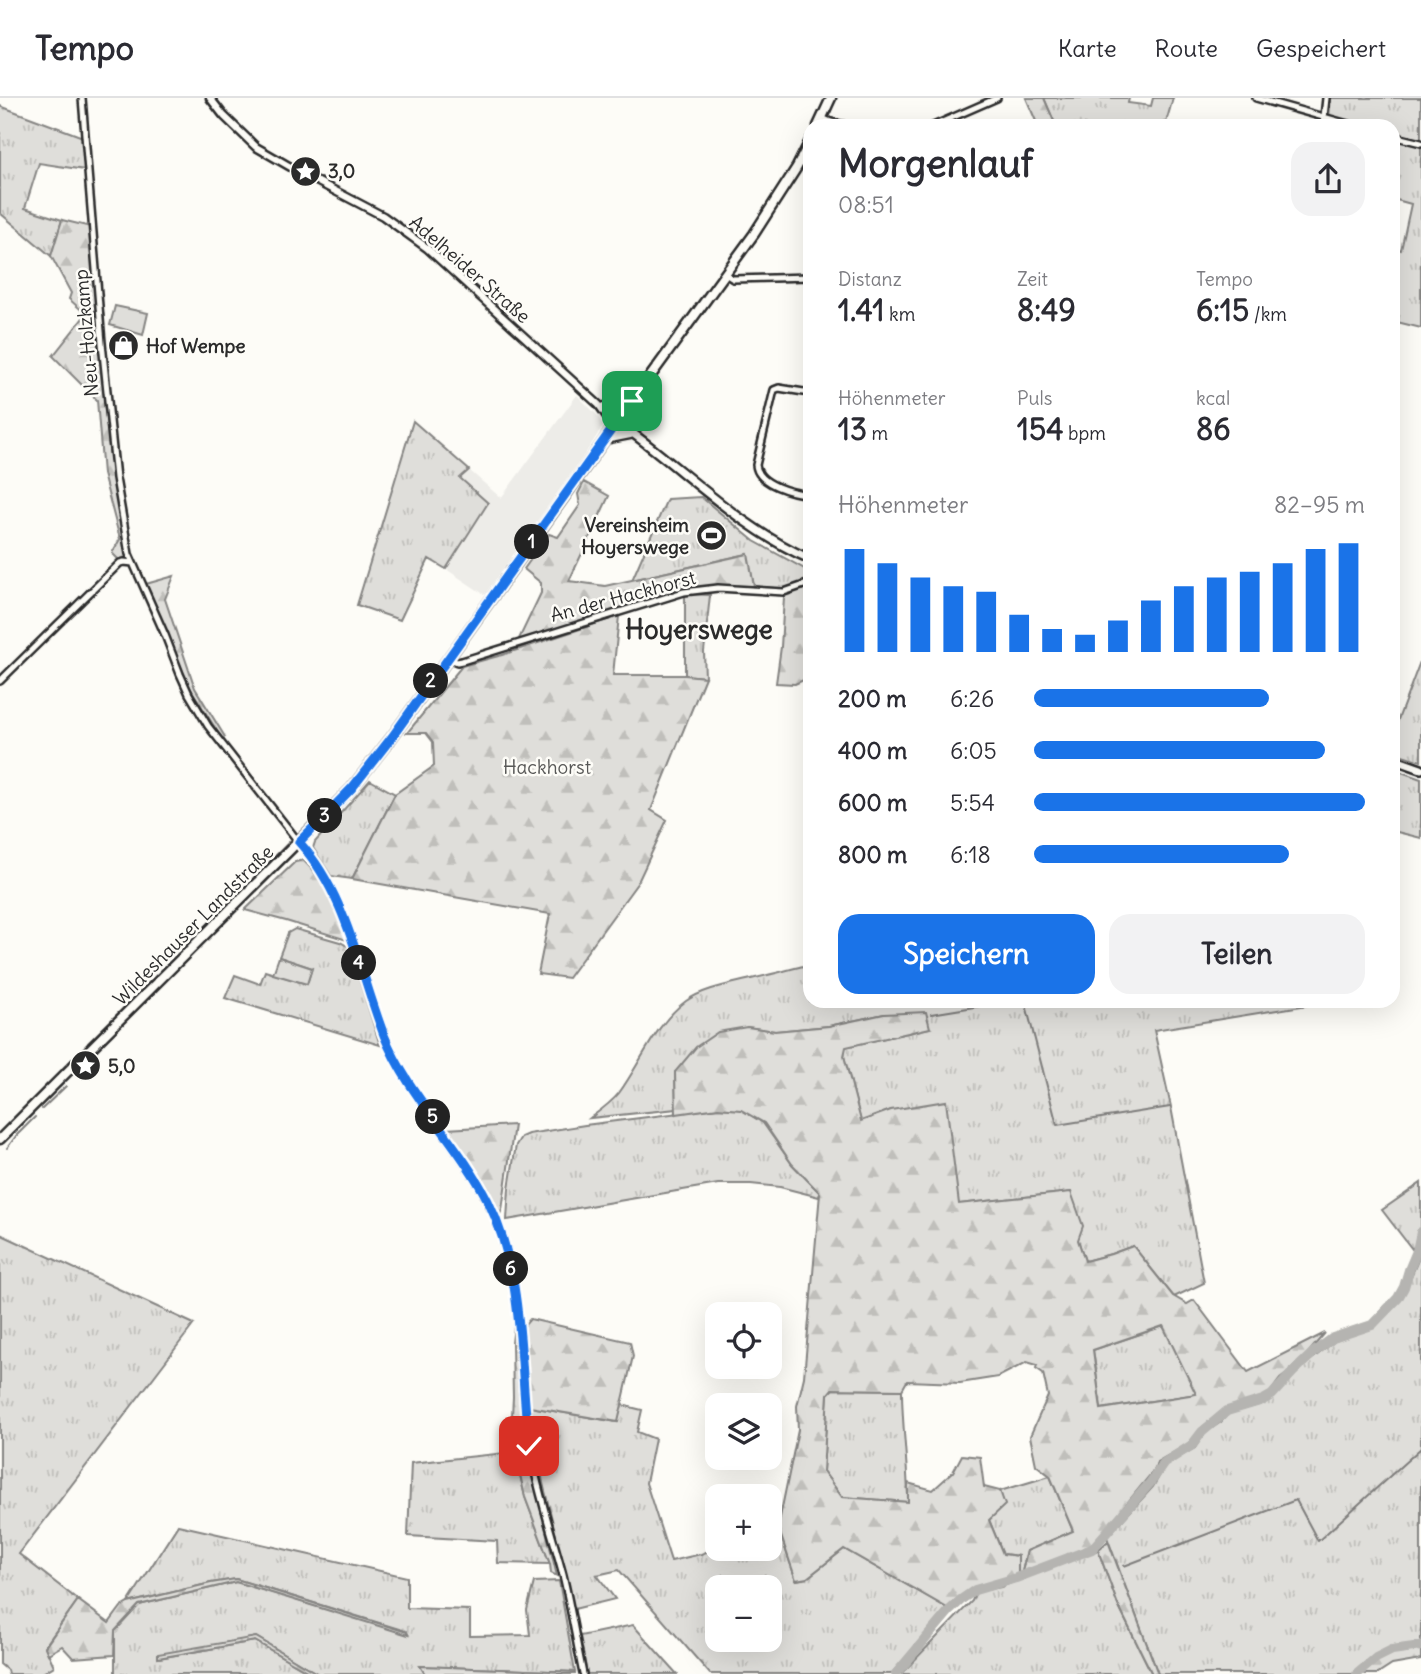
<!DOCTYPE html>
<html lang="de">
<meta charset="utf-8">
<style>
:root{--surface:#fff;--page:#f2f2f3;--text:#2b2b33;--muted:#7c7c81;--line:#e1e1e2;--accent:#1a73e8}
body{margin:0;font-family:Delius,sans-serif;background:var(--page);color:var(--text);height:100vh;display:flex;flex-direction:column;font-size:26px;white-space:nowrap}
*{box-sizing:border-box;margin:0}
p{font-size:23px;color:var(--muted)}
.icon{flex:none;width:38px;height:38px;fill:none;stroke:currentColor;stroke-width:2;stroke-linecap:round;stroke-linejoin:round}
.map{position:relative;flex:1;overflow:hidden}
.drawer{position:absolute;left:803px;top:21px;width:597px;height:889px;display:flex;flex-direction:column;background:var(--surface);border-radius:21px;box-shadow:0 7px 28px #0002}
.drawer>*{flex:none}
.tools{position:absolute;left:705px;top:1204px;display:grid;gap:14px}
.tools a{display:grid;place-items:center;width:77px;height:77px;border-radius:14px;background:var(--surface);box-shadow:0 7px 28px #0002;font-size:35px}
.pin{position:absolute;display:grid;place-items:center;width:60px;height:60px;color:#fff;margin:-30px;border-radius:14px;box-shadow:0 4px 10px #0006}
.km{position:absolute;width:35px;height:35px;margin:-18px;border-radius:50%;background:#222;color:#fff;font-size:19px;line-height:35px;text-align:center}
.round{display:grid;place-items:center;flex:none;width:74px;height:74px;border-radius:21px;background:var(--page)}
.summary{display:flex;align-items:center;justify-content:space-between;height:119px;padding:0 35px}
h1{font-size:38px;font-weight:800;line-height:52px}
.metrics{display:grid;grid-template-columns:repeat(3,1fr);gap:10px;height:119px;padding:7px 35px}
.metrics div{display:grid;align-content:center}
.metrics b{font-size:30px;font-weight:800}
.metrics small{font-size:19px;font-weight:400}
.metrics p{font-size:19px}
.chart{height:196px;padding:14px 35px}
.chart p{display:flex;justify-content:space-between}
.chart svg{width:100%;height:126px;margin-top:7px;stroke:var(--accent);stroke-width:6}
.primary-button{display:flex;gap:14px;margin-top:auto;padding:14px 35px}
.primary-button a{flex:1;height:80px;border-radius:21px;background:var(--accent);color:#fff;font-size:28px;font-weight:800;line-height:80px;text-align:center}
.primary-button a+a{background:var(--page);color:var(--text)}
ul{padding:0 35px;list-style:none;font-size:23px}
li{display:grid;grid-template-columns:112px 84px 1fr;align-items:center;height:52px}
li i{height:18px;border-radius:9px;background:var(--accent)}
header{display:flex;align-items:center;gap:42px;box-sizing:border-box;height:98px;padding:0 35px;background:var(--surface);border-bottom:2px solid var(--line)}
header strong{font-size:33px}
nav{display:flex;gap:38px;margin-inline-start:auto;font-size:24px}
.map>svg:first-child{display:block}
.built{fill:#edece8}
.grass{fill:url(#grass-tufts);stroke:#858482;stroke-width:2;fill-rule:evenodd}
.forest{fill:url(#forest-firs);stroke:#858482;stroke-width:2;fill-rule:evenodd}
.pitch{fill:#dfdeda;stroke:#858482;stroke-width:2}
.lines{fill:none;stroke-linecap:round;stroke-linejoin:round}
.stream{stroke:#7e7d7b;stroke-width:2}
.river{stroke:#b5b4b1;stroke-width:10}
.minor-casing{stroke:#2b2b2b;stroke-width:10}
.tertiary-casing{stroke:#2b2b2b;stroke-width:11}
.secondary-casing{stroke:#2b2b2b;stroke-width:12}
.primary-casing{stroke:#2b2b2b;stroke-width:13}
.minor{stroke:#fdfcf7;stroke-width:5}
.tertiary{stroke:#fdfcf7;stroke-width:6}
.secondary{stroke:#fdfcf7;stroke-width:7}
.primary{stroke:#fdfcf7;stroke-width:8}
.route-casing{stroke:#fff;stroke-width:14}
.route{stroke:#1a73e8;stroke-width:9}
.labels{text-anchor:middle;stroke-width:5;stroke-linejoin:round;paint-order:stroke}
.poi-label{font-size:19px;font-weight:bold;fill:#2b2b2b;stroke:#fdfcf7;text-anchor:start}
.street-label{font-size:19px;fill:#2b2b2b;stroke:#fdfcf7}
.park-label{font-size:19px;fill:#585857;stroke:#fdfcf7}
.district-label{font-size:26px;font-weight:bold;fill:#2b2b2b;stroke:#fdfcf7}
</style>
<header>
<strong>Tempo</strong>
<nav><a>Karte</a><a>Route</a><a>Gespeichert</a></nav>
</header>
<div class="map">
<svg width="1421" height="1576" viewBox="0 0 1421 1576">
<defs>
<pattern id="grass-tufts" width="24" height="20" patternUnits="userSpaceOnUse" patternTransform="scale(1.75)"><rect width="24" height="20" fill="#dfdeda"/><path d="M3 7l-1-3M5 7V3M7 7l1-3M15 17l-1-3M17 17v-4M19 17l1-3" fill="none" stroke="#c0bfbb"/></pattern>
<pattern id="forest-firs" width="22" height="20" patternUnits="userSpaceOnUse" patternTransform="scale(1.75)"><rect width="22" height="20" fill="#dfdeda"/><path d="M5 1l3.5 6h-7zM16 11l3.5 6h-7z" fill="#c0bfbb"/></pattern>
</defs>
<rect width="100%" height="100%" fill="#fdfcf7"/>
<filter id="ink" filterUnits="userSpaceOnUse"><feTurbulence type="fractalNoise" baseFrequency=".0143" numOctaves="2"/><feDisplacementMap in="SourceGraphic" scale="14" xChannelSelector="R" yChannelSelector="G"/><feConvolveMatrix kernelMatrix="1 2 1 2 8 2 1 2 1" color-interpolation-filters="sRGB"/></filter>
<g filter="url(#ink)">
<path class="built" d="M577 297 598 318 603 328 584 358 485 497 446 471 487 405 460 379 469 372 501 400Z"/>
<path class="grass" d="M1044 0H1129L1128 5 1151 8 1153 0H1173L1165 28H1056Z
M1331 0H1421V42L1393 35V28H1366L1329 19Z
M0 8 83 39 85 72 39 65 25 110 62 122 51 158 0 115Z
M1393 41 1421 48V230L1393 223V150L1401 152 1411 106 1393 101Z
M413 323 469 372 460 380 488 405 446 471 429 461 400 522 357 507Z
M701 399 754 443 810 474V482L783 491 754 488 747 456 632 482 667 401Z
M685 496 710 497 704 554 705 579 685 577Z
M1421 561V663L1393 654V635Z
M1393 671 1421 681V740L1393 733Z
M370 682 395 696 352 781 331 778 313 750 315 744Z
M295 831 340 844 349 849 380 947 225 900 235 877 260 886 265 873 307 886 312 870 279 859 288 835Z
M810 866V903H1332L1154 932 1171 1009 1204 1185 1174 1199 1133 1148 1111 1156 1085 1163 1078 1142 1071 1094 959 1106 891 1012 861 1024 844 958 845 949 929 930 884 916 829 928 775 933 747 929 675 974 676 1011 590 1020C601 1012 611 1005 619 995 641 965 655 926 686 903 703 891 726 887 747 882 768 877 789 872 810 866Z
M718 1010 741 1011 763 1025 792 1066 820 1095 819 1099 780 1089 751 1086H718L507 1122 509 1090 516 1047 521 1039 528 1036 585 1027Z
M1421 1085V1130L1417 1134 1418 1145 1412 1151 1382 1112Z
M0 1136 194 1226 19 1456 78 1502 45 1548 54 1568 41 1576H8L7 1572 0 1566Z
M1421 1155V1546L1387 1553 1358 1576H1158L1107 1439 1153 1389 1166 1367 1195 1350 1205 1335 1221 1324 1228 1316 1265 1305 1278 1294 1306 1266 1335 1243 1374 1229 1401 1202Z
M1164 1228 1197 1296 1101 1311 1093 1252Z
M833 1291 902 1292C902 1329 908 1366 908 1404L842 1399 823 1373 828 1296Z
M622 1307 642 1312 637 1334 655 1341 646 1385 671 1463 701 1456 717 1450 770 1451V1431L778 1429 796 1482 807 1480 844 1451 949 1511 891 1576H710L619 1472 597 1477 615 1501 574 1511 543 1385 530 1309 617 1324ZM718 1489H770V1542H718Z
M515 1354 525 1399 550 1466 498 1465 497 1443 408 1438 411 1365Z
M1050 1378 1073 1433 1027 1453 1022 1474 1018 1476V1458L1003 1456 989 1422 1004 1407 1000 1393Z
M178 1427 407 1479V1510L470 1512V1538L530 1537 527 1512 534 1484 559 1483 575 1574 421 1568 425 1576H318L256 1539 159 1560 255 1543 312 1576H115V1533L139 1507 236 1484 408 1536 406 1533 236 1481 211 1485 128 1505Z
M1098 1452 1118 1507 1152 1576H901L972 1503 976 1494 1001 1489Z
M633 1527 677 1576H587L580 1538Z"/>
<path class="forest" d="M1026 0H1044L1056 28H1038Z
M62 122 91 129C100 239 103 352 128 460L120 463 112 455 120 441 103 376 97 302 53 258 86 216 69 201 71 195 51 158Z
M584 384 609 398 569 483 605 488 748 456 754 488H715L683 491 518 543 541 495V485L524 471 549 436 558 439 580 407 578 396Z
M174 478 165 501 195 590 225 639 222 641 189 588 146 486Z
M810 488V579L795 586 776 585 781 549 784 499 786 495Z
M619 518 613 577H685L705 579 651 712 667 722 638 784 568 880 538 876 550 816 352 781 395 696 434 668 433 644 426 635H407L462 568 502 557Z
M303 762C326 783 337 813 347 842L286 823 245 812 295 764Z
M926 914 930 930 846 949 844 958 861 1023 891 1012 946 1003 959 1106 1071 1094 1083 1128 1078 1142 1085 1163 1111 1156 1133 1148 1173 1198 1187 1206 1194 1202 1248 1274 1325 1235 1297 1268 1280 1281 1268 1297 1225 1311 1200 1331 1191 1344 1157 1364 1155 1371 1091 1449 1022 1474 1027 1453 1073 1433 1050 1378 1036 1367 1030 1338 1048 1298 1043 1275 1036 1270 1037 1267 1027 1264 998 1279 960 1285 907 1283 902 1292 832 1291 828 1296 823 1373 842 1399 908 1404V1385L933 1392 953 1374 962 1357 980 1359 984 1389 1000 1393 1005 1407 989 1422 1003 1456 1018 1458V1476L981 1488 967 1495 949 1511 844 1451 807 1480 796 1482 778 1429 798 1332 797 1308 804 1279 820 1095 792 1066 764 1025 741 1012 718 1010 676 1016 675 974 696 949 718 934 747 929 775 933 829 928 884 916ZM1163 1228 1196 1296 1101 1311 1093 1252Z
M514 1027 502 1112 499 1118 491 1100 447 1031Z
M530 1221 630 1244 633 1258 618 1324 530 1309 523 1229Z
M514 1228 526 1350 557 1478 551 1475 550 1466 525 1399 515 1354 512 1318 513 1299 512 1245Z
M1108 1443 1158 1576H1152L1118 1507 1098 1452Z
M236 1481 407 1534 408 1537 236 1484 139 1507 115 1533 114 1557 73 1560 62 1548 48 1556 45 1549 78 1502 109 1525 121 1509 128 1505 211 1485Z
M256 1539 318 1576H312L255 1543 158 1560V1556Z
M1421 1546V1562L1392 1567 1378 1576H1358L1387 1553Z
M420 1568 575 1574V1576H425Z"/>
<path class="pitch" d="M115 208 148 215 143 237 110 227Z
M279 859 312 870 307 886 273 876Z"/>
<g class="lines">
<path class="stream" d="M227 807 290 743
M200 834 223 811
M152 882 196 838
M1022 903H1025L1057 1027 1170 1009
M931 916 1011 903
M88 945 148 886
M62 971 81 952
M42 1011 66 988
M7 1050 16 1038 35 1019
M1124 1468 1296 1402 1318 1443 1421 1350"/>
<path class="river" d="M896 1576 949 1513 962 1501 975 1492 1016 1480 1092 1451 1150 1385 1164 1365 1192 1347 1202 1334 1227 1313 1263 1302 1272 1297 1293 1274 1314 1254 1333 1240 1372 1227 1398 1200 1404 1189 1409 1172 1417 1153 1421 1134
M1357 1576 1376 1560 1392 1552 1421 1548"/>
<defs>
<path id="minor" d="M82 0 102 245 116 380 129 456 165 537 180 576 189 596 208 628 294 738C305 750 315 762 323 776 354 828 364 889 387 944 415 1009 471 1058 497 1124 526 1196 516 1275 530 1349 537 1393 552 1435 563 1477 571 1510 576 1543 583 1576
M1256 0 1355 28
M822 20 831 24 849 28
M933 28 997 0
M1323 28 1326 0
M1393 38 1421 45
M725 176 733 181 810 179
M810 295 779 290 774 292 756 367C758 387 793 395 810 397
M448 560 457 564 462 563 684 494 718 490 784 494 810 485
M0 583 120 465 124 464 133 465"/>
<path id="tertiary" d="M210 0 224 18 256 49 301 75 383 118 427 150 599 307 606 317 615 326
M604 309 620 320"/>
<path id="secondary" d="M620 320 626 325 635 337C691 379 745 433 810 461
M1393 661 1421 671"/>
<path id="primary" d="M818 28 831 0
M605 309 632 303
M605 341 630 336
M0 1041 352 690 392 639 567 395 620 320 754 136 797 69 810 43"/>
</defs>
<use href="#minor" class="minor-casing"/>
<use href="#tertiary" class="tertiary-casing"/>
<use href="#secondary" class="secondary-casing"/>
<use href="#primary" class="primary-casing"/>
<use href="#minor" class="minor"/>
<use href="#tertiary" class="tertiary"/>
<use href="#secondary" class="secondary"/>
<use href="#primary" class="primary"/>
</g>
</g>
<g class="lines" filter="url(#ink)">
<defs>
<path id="route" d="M529 1348C519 1266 525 1179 488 1103 459 1045 408 998 384 937 359 872 347 797 299 744L352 690 392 639 632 303"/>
</defs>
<use href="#route" class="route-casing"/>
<use href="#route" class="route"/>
</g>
<defs>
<symbol id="sight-disc" viewBox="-11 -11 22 22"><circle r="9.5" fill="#2b2b2b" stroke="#fdfcf7"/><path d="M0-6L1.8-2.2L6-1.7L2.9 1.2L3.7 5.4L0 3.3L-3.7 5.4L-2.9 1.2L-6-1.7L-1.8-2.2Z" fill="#fff"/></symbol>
<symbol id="shop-disc" viewBox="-11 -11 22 22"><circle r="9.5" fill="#2b2b2b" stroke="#fdfcf7"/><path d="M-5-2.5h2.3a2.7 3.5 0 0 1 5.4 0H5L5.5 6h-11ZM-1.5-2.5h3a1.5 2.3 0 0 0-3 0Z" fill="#fff"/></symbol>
<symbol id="stadium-disc" viewBox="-11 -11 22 22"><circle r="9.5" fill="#2b2b2b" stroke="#fdfcf7"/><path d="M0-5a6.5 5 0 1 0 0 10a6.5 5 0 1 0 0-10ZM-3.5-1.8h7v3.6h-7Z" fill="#fff"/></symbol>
</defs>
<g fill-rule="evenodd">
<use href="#sight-disc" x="288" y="56" width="35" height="35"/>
<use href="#shop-disc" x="106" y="230" width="35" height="35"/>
<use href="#stadium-disc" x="694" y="420" width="35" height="35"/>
<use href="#sight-disc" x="68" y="950" width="35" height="35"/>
</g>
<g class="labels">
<g class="poi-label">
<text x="328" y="80">3,0</text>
<text x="146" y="255">Hof Wempe</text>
<text x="689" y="434" text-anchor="end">Vereinsheim<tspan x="689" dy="22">Hoyerswege</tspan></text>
<text x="108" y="975">5,0</text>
</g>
<g class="street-label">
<text transform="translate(470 171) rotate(41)" y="7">Adelheider Straße</text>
<text transform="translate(86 235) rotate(-95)" y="7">Neu-Holzkamp</text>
<text transform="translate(623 498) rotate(-15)" y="7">An der Hackhorst</text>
<text transform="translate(193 827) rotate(-45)" y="7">Wildeshauser Landstraße</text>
</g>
<g class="park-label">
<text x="547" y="676">Hackhorst</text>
</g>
<g class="district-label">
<text x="699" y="541">Hoyerswege</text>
</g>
</g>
</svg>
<div class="tools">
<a><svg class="icon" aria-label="locate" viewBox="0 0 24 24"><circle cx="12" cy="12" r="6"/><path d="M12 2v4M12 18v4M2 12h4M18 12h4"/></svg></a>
<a><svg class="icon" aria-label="layers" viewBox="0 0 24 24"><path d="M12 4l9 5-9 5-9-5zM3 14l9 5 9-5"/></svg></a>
<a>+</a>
<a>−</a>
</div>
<div class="pin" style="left:632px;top:303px;background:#1e9e55"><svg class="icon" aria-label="arrive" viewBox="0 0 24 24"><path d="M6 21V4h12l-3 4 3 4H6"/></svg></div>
<div class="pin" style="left:529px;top:1348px;background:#d93025"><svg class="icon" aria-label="check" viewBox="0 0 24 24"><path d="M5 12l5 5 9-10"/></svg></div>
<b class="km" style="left:532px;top:444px">1</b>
<b class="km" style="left:431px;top:583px">2</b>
<b class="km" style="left:325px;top:718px">3</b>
<b class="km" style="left:359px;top:865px">4</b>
<b class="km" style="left:433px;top:1019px">5</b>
<b class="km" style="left:511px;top:1171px">6</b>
<section class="drawer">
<div class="summary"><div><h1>Morgenlauf</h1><p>08:51</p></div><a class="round"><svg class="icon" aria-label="share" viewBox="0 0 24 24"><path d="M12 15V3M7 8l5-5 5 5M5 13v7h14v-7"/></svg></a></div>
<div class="metrics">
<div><p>Distanz</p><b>1.41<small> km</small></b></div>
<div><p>Zeit</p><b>8:49</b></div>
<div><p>Tempo</p><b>6:15<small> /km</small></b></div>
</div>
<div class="metrics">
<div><p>Höhenmeter</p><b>13<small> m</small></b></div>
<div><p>Puls</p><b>154<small> bpm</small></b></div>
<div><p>kcal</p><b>86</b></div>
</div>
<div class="chart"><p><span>Höhenmeter</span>82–95 m</p>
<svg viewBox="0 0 160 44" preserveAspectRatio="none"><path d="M5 44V8M15 44V13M25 44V18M35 44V21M45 44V23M55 44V31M65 44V36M75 44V38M85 44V33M95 44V26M105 44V21M115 44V18M125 44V16M135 44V13M145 44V8M155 44V6"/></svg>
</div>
<ul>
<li><b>200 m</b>6:26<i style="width:71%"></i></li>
<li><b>400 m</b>6:05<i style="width:88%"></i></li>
<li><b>600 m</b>5:54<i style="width:100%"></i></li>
<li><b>800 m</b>6:18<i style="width:77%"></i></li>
</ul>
<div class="primary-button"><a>Speichern</a><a>Teilen</a></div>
</section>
</div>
